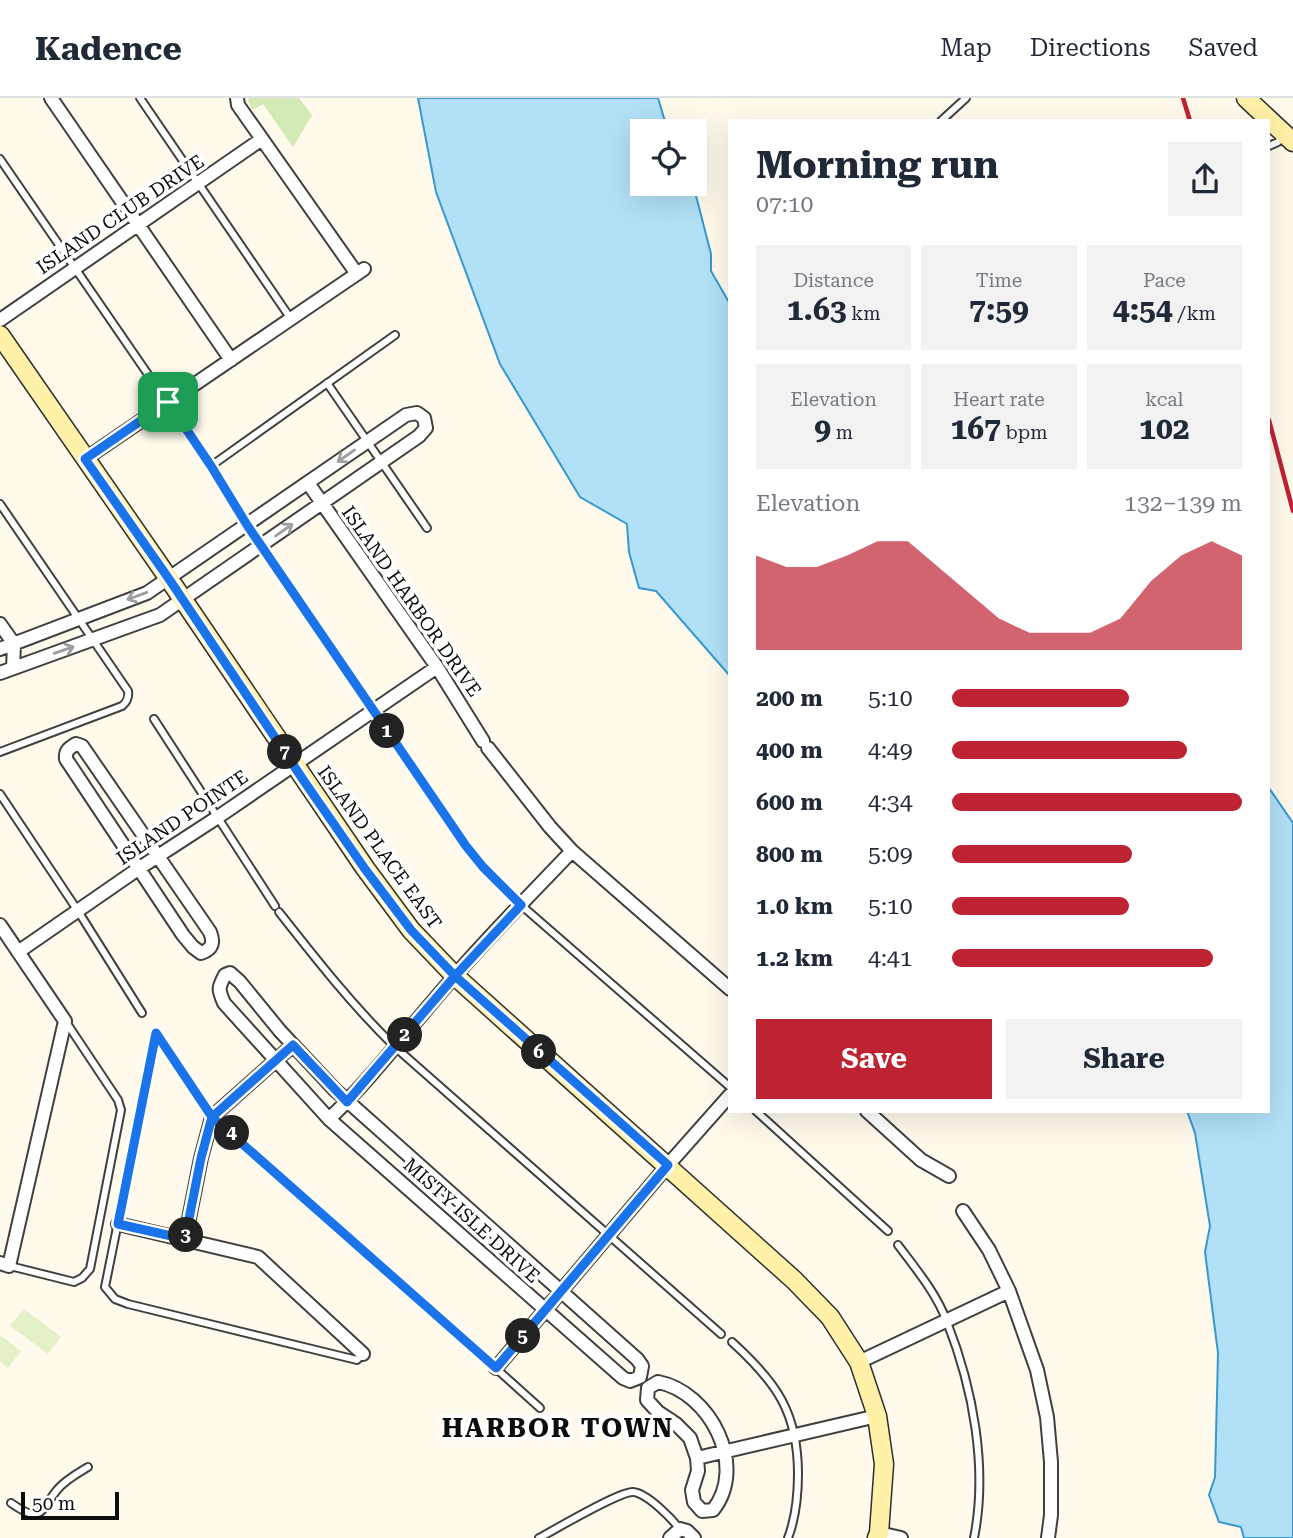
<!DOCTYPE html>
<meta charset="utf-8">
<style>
:root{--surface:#fff;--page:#f2f2f3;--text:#1f2937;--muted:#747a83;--line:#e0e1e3;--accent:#be2332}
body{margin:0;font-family:"Roboto Serif",serif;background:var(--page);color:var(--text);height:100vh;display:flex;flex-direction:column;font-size:26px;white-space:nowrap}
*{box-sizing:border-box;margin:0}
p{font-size:23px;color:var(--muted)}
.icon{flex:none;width:38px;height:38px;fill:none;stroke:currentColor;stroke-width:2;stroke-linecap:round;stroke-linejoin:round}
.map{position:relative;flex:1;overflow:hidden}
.side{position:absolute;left:728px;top:21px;width:542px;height:994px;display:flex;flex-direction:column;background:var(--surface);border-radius:0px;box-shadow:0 7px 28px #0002}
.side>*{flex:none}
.buttons{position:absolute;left:630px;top:21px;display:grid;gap:14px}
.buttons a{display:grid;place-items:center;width:77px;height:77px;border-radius:0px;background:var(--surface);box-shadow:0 7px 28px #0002;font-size:35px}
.scale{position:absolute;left:21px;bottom:18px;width:98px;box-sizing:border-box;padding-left:7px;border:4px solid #0d0d0d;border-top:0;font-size:19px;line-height:24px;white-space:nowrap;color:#0d0d0d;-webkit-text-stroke:5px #fff;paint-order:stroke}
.pin{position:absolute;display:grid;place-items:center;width:60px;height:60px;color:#fff;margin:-30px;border-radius:14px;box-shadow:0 4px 10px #0006}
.km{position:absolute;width:35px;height:35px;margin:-18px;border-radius:50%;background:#222;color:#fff;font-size:19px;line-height:35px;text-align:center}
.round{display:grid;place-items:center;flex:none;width:74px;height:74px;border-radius:0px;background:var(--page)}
.headline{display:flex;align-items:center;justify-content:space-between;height:119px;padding:0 28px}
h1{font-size:38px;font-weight:700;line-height:52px}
.metrics{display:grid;grid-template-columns:repeat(3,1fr);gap:10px;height:119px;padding:7px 28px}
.metrics div{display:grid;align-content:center;border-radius:0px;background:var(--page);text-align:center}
.metrics b{font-size:30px;font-weight:700}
.metrics small{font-size:19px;font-weight:400}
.metrics p{font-size:19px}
.chart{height:196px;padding:14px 28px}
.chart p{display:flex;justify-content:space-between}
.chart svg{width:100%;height:126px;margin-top:7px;fill:var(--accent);opacity:.7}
.button{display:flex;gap:14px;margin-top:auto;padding:14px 28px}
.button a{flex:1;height:80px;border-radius:0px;background:var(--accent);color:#fff;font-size:28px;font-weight:700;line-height:80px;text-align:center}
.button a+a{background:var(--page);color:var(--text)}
ul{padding:0 28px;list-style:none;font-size:23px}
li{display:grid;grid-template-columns:112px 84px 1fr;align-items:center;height:52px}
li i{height:18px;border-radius:9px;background:var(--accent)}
header{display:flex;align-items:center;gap:42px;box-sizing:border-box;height:98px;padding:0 35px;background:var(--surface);border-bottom:2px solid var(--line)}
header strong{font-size:33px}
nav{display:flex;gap:38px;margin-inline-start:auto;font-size:24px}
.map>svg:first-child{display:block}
.green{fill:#d3e9b6}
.pitch{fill:#e4f1c8}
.water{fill:#b1e0f7;stroke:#3799cf;stroke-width:2}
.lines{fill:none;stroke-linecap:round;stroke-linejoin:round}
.lane-casing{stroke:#404040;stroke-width:10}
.street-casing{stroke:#404040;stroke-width:16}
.secondary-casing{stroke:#2f2f2f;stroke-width:21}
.lane{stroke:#fff;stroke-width:6}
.street{stroke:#fff;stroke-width:12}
.secondary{stroke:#fff1a7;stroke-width:18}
.rail{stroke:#be2332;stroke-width:4.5}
.oneway{stroke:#9e9e9e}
.route-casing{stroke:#fff;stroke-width:14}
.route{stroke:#1a73e8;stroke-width:9}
.labels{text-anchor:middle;stroke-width:7;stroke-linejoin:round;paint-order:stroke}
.street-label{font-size:19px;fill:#0d0d0d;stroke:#fff}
.district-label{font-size:26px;font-weight:bold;letter-spacing:2px;fill:#0d0d0d;stroke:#fff}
</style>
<header>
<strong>Kadence</strong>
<nav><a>Map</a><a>Directions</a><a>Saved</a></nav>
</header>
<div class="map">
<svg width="1293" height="1440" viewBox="0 0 1293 1440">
<rect width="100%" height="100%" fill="#fffaec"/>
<path class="green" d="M249 0H299L312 17 293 49 263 6 252 12 248 3Z"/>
<path class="pitch" d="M24 1211 61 1239 48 1256 10 1228Z
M0 1237 21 1253 8 1270 0 1264Z"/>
<path class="water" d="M418 0H658L664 20 674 33H642V86H693L711 156V173L730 206V578L656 493 639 490 629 454 627 426 580 399 500 266 436 94Z
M1269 690 1293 725V1440H1244L1241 1429 1219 1424 1209 1397 1215 1379 1218 1255 1205 1154 1210 1128 1195 1035 1187 1013H1269Z"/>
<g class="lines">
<defs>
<path id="lane" d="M140 0 291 221
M941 23 966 0
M1269 48 1278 44 1283 37
M0 61 211 368 247 427 426 690 474 758 521 807 730 989
M327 285 427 430
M211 368 395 237
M0 406 128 593C129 600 127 604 122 608L0 654
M154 621 275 808
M0 696 78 813 142 915
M279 814C316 861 352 907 395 949L721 1236
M756 1013 888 1133
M898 1147C916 1171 937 1196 947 1224 973 1290 988 1370 974 1440
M10 1168 74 1184 82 1180 90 1171 121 1012 118 1002 66 924
M732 1244C776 1284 798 1314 798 1376 798 1398 796 1419 788 1440
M363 1256 357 1262 128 1206 115 1201 105 1189 156 935 212 1019 336 1127 540 1310
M11 1405C42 1427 40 1413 57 1392 65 1382 78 1375 88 1369
M539 1440C554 1432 620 1393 633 1394 647 1395 671 1420 680 1431"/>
<path id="street" d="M51 0 231 262
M237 0 238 7 357 176
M0 222 262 41
M85 361 364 171
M308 385 437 569 483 643
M0 526 14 546 13 570
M0 551 147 495 406 317 417 315 424 320 426 330 419 338 160 517 0 575
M76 646 82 648 210 834C214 844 213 851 201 855L193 849 183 837 66 661C65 653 69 650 76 646Z
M488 650 550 729 572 753 730 891
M0 827 65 923 9 1168 0 1165
M18 854 138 771 218 719 437 569
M230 875 240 884 280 933 335 992 637 1261 642 1268 640 1279 630 1283 623 1280 329 1021 224 905C218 891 218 890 225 877Z
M867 1013 921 1062 949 1078
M329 1021C375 977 412 926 454 879 491 836 532 795 572 753
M963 1113 989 1152 1009 1193 1037 1272 1047 1319 1051 1364V1417L1048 1440
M118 1126 258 1159 363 1256
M185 1141 201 1060 212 1019 293 947
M859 1264 1009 1193
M496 1270 668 1067 730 997
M658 1284C710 1294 748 1368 713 1412L702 1413 694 1404 692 1392 698 1373 697 1360 690 1340 676 1326 658 1314 647 1302 648 1290Z
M697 1360 877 1318
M879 1435 901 1440
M670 1440 680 1431 687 1433 694 1440"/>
<path id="secondary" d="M1246 0 1293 44
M0 237 169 481 365 770 411 832 455 878 794 1182 830 1219 859 1264 877 1318 884 1366 879 1435 877 1440"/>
</defs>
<use href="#lane" class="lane-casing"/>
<use href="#street" class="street-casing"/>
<use href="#secondary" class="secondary-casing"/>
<use href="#lane" class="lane"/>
<use href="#street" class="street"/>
<use href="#secondary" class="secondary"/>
<path class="rail" d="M1183 0 1190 23
M1269 322 1293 413"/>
</g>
<defs><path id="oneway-shaft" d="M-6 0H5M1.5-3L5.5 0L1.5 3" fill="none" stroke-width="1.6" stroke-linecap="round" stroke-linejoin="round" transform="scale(1.75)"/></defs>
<g class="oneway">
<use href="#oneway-shaft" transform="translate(346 358) rotate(145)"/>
<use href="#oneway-shaft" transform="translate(284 432) rotate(-35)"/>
<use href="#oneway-shaft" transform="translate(137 498) rotate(160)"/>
<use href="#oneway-shaft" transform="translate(64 552) rotate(-19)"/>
</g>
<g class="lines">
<defs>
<path id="route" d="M168 304 211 368 247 427 466 748 483 769 521 807 455 878 347 1004 293 947 212 1019 201 1060 185 1141 118 1126 156 935 212 1019 496 1270 668 1067 455 878 411 832 365 771 306 686 169 481 85 361 168 304"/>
</defs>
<use href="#route" class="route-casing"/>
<use href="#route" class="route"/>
</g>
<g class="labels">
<g class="street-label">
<text transform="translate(120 116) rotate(-34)" y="7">ISLAND CLUB DRIVE</text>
<text transform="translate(412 503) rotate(55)" y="7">ISLAND HARBOR DRIVE</text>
<text transform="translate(182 719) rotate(-34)" y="7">ISLAND POINTE</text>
<text transform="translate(380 749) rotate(54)" y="7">ISLAND PLACE EAST</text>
<text transform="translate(472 1122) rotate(42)" y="7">MISTY ISLE DRIVE</text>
</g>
<g class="district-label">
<text x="558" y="1339">HARBOR TOWN</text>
</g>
</g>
</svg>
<div class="buttons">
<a><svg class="icon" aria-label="locate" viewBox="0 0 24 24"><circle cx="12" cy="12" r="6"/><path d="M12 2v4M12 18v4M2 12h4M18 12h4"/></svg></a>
</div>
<div class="scale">50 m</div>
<div class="pin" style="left:168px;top:304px;background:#1e9e55"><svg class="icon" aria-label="arrive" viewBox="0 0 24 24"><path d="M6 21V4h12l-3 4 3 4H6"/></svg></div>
<b class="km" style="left:387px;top:633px">1</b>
<b class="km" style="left:405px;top:937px">2</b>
<b class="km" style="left:186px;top:1137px">3</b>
<b class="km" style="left:232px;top:1035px">4</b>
<b class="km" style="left:523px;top:1238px">5</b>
<b class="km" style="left:539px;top:954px">6</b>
<b class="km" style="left:285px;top:654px">7</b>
<section class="side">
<div class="headline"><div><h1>Morning run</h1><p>07:10</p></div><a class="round"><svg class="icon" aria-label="share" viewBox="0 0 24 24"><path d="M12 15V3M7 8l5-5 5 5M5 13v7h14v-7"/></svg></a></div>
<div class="metrics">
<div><p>Distance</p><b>1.63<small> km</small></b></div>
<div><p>Time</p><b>7:59</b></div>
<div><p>Pace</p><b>4:54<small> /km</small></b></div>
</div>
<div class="metrics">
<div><p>Elevation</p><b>9<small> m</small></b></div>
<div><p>Heart rate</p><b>167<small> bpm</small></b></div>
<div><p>kcal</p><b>102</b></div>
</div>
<div class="chart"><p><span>Elevation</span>132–139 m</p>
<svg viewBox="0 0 160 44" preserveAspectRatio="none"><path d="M0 44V11L10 15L20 15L30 11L40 6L50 6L60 15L70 24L80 33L90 38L100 38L110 38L120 33L130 20L140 11L150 6L160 11V44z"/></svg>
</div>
<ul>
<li><b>200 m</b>5:10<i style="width:61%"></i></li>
<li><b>400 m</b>4:49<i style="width:81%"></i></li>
<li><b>600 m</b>4:34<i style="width:100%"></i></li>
<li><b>800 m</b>5:09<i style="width:62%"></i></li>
<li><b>1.0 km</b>5:10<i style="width:61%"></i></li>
<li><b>1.2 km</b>4:41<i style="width:90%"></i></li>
</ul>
<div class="button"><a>Save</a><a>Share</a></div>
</section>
</div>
